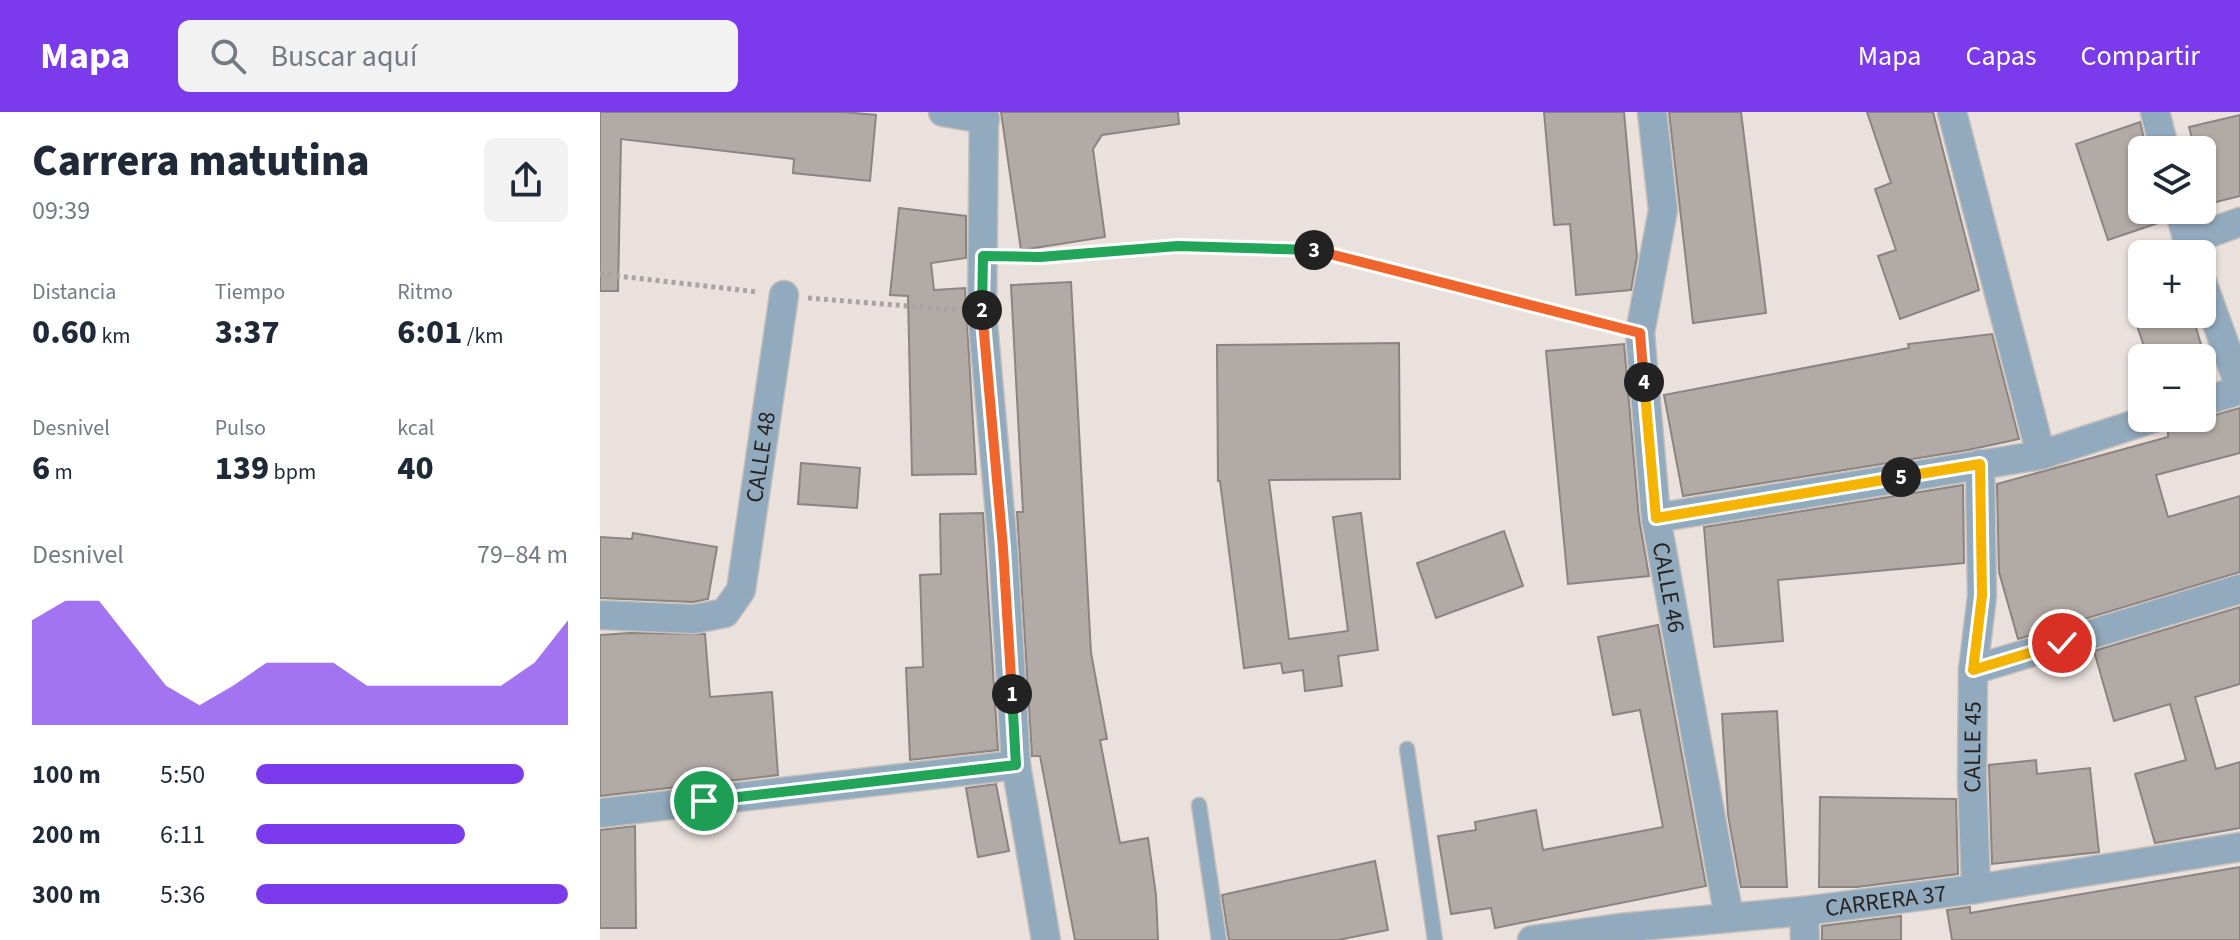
<!DOCTYPE html>
<html lang="es">
<meta charset="utf-8">
<style>
:root{--surface:#fff;--page:#f2f2f3;--text:#1f2937;--muted:#747a83;--accent:#7c3aed}
body{margin:0;font-family:"Source Sans 3",sans-serif;background:var(--page);color:var(--text);height:100vh;display:flex;flex-direction:column;font-size:30px;white-space:nowrap}
*{box-sizing:border-box;margin:0}
p{font-size:26px;color:var(--muted)}
.icon{flex:none;width:44px;height:44px;fill:none;stroke:currentColor;stroke-width:2;stroke-linecap:round;stroke-linejoin:round}
.map{position:relative;flex:1;overflow:hidden}
.panel{display:flex;flex-direction:column;background:var(--surface);width:600px}
.panel>*{flex:none}
.controls{position:absolute;left:1528px;top:24px;display:grid;gap:16px}
.controls a{display:grid;place-items:center;width:88px;height:88px;border-radius:12px;background:var(--surface);box-shadow:0 2px 6px #0004;font-size:40px}
.pin{position:absolute;display:grid;place-items:center;width:68px;height:68px;color:#fff;margin:-34px;border:4px solid #fff;border-radius:50%;box-shadow:0 2px 8px #0007}
.km{position:absolute;width:40px;height:40px;margin:-20px;border-radius:50%;background:#222;color:#fff;font-size:22px;line-height:40px;text-align:center}
.round{display:grid;place-items:center;flex:none;width:84px;height:84px;border-radius:12px;background:var(--page)}
.overview{display:flex;align-items:center;justify-content:space-between;height:136px;padding:0 32px}
h1{font-size:44px;font-weight:800;line-height:60px}
.metrics{display:grid;grid-template-columns:repeat(3,1fr);gap:12px;height:136px;padding:8px 32px}
.metrics div{display:grid;align-content:center}
.metrics b{font-size:34px;font-weight:800}
.metrics small{font-size:22px;font-weight:400}
.metrics p{font-size:22px}
.chart{height:224px;padding:16px 32px}
.chart p{display:flex;justify-content:space-between}
.chart svg{width:100%;height:144px;margin-top:8px;fill:var(--accent);opacity:.7}
ul{padding:0 32px;list-style:none;font-size:26px}
li{display:grid;grid-template-columns:128px 96px 1fr;align-items:center;height:60px}
li i{height:20px;border-radius:10px;background:var(--accent)}
header{display:flex;align-items:center;gap:48px;box-sizing:border-box;height:112px;padding:0 40px;background:var(--accent);color:#fff}
header strong{font-size:38px}
nav{display:flex;gap:44px;margin-inline-start:auto;font-size:28px}
.search{width:560px;height:72px;background:var(--page);display:flex;align-items:center;gap:20px;box-sizing:border-box;padding:0 28px;border-radius:12px;color:var(--muted);font-size:30px}
main{display:flex;flex:1;min-height:0}
.map>svg:first-child{display:block}
.building{fill:#b2aaa5;stroke:#8c8480;stroke-width:2}
.lines{fill:none;stroke-linecap:round;stroke-linejoin:round}
.service-casing{stroke:#c7bfba;stroke-width:17}
.minor-casing{stroke:#c7bfba;stroke-width:31}
.path{stroke:#aaa39f;stroke-width:5;stroke-dasharray:4 4;stroke-linecap:butt}
.service{stroke:#92aabe;stroke-width:14}
.minor{stroke:#92aabe;stroke-width:28}
.split-1-casing{stroke:#fff;stroke-width:16}
.split-2-casing{stroke:#fff;stroke-width:16}
.split-3-casing{stroke:#fff;stroke-width:16}
.split-4-casing{stroke:#fff;stroke-width:16}
.split-5-casing{stroke:#fff;stroke-width:16}
.split-6-casing{stroke:#fff;stroke-width:16}
.split-1{stroke:#22a559;stroke-width:10}
.split-2{stroke:#f0652b;stroke-width:10}
.split-3{stroke:#22a559;stroke-width:10}
.split-4{stroke:#f0652b;stroke-width:10}
.split-5{stroke:#f5b400;stroke-width:10}
.split-6{stroke:#f5b400;stroke-width:10}
.labels{text-anchor:middle;stroke-width:6;stroke-linejoin:round;paint-order:stroke}
.street-label{font-size:24px;fill:#262321;stroke:#f7eee9}
</style>
<header>
<strong>Mapa</strong>
<div class="search"><svg class="icon" aria-label="search" viewBox="0 0 24 24"><circle cx="10" cy="10" r="6"/><path d="M15 15l6 6"/></svg>Buscar aquí</div>
<nav><a>Mapa</a><a>Capas</a><a>Compartir</a></nav>
</header>
<main>
<section class="panel">
<div class="overview"><div><h1>Carrera matutina</h1><p>09:39</p></div><a class="round"><svg class="icon" aria-label="share" viewBox="0 0 24 24"><path d="M12 15V3M7 8l5-5 5 5M5 13v7h14v-7"/></svg></a></div>
<div class="metrics">
<div><p>Distancia</p><b>0.60<small> km</small></b></div>
<div><p>Tiempo</p><b>3:37</b></div>
<div><p>Ritmo</p><b>6:01<small> /km</small></b></div>
</div>
<div class="metrics">
<div><p>Desnivel</p><b>6<small> m</small></b></div>
<div><p>Pulso</p><b>139<small> bpm</small></b></div>
<div><p>kcal</p><b>40</b></div>
</div>
<div class="chart"><p><span>Desnivel</span>79–84 m</p>
<svg viewBox="0 0 160 44" preserveAspectRatio="none"><path d="M0 44V12L10 6L20 6L30 19L40 32L50 38L60 32L70 25L80 25L90 25L100 32L110 32L120 32L130 32L140 32L150 25L160 12V44z"/></svg>
</div>
<ul>
<li><b>100 m</b>5:50<i style="width:86%"></i></li>
<li><b>200 m</b>6:11<i style="width:67%"></i></li>
<li><b>300 m</b>5:36<i style="width:100%"></i></li>
</ul>
</section>
<div class="map">
<svg width="1640" height="828" viewBox="0 0 1640 828">
<rect width="100%" height="100%" fill="#eae1dc"/>
<path class="building" d="M0 0H244L276 3 270 69 193 61 194 47 21 27 18 179H0Z
M401 0H578L579 12 502 23 493 37 505 125 421 138Z
M944 0H1024L1037 144 1031 178 976 183 970 112 954 113Z
M1069 0H1141L1166 201 1093 211Z
M1267 0H1333L1379 178 1300 207 1278 144 1296 138 1275 77 1291 71Z
M1640 3V84L1608 92 1602 67V38H1595L1589 15Z
M1540 10 1547 38H1542V98H1562L1564 109 1508 128 1476 32Z
M299 96 366 104V146L331 151 334 178 365 176 376 362 312 363 308 184 290 183Z
M471 170 491 541 507 627 500 628 520 731 548 726 556 783 558 828H475L440 644H432L417 400H423L411 173Z
M1533 202H1592L1605 246H1548Z
M1392 222 1419 327 1368 338 1083 384 1064 283 1309 236 1308 232Z
M799 231 800 367 669 368 689 527 748 519 733 405 761 401 778 538 738 544 742 574 705 579 703 558 683 561 681 551 644 556 620 369H618L617 233Z
M1024 232 1039 407 1049 464 968 472 946 239Z
M1607 252 1612 269 1602 272V253Z
M1640 296V341L1556 363 1568 405 1640 384V460L1418 527 1399 460 1397 372 1568 325V316Z
M201 351 260 356 257 396 198 392Z
M1363 373 1364 451 1178 468 1183 529 1114 535 1104 415Z
M383 401 398 638 310 648 306 556 323 555 320 463 341 462 340 402Z
M904 419 923 474 836 506 817 451Z
M33 421 117 435 108 487 93 490 0 486V425L32 427Z
M1640 495V572L1595 585 1616 657 1640 650V716L1555 731 1535 662 1586 648 1570 592 1514 609 1494 539Z
M1058 513 1106 774 895 816 891 796 851 802 838 724 876 718 875 710 936 698 943 738 1063 715 1040 598 1013 603 998 525Z
M29 521 105 522 110 585 172 580 178 663 0 684V523Z
M1177 599 1187 775H1141L1128 703 1122 602Z
M1436 648 1437 662 1490 656 1499 740 1392 752 1389 653Z
M396 672 409 739 378 745 366 676Z
M1220 685 1356 687 1358 762 1257 775H1219Z
M35 714 36 816H0V718Z
M775 749 788 818 738 828H629L622 783Z
M1640 755V828H1352L1347 798 1370 795V801Z
M1301 804V828H1222V814Z"/>
<g class="lines">
<defs>
<path id="service" d="M807 637 835 828
M599 693 619 828"/>
<g id="minor">
<path d="M343 0 385 7"/>
<path d="M384 0 382 200 403 436 416 653 446 828"/>
<path id="s1" d="M1052 0 1063 98 1040 221 1056 406 1129 805"/>
<path d="M1352 0 1441 343"/>
<path d="M1555 0 1565 38"/>
<path d="M1579 98 1592 142"/>
<path d="M1587 129 1640 110"/>
<path d="M1602 170 1640 275"/>
<path d="M1602 290 1640 278"/>
<path d="M1056 406 1441 343 1554 306"/>
<path id="s2" d="M0 503 94 507 125 501 141 478 184 183"/>
<path d="M1373 558 1640 477"/>
<path d="M0 701 416 653"/>
<path id="s3" d="M1376 777 1372 666 1373 558 1382 484 1380 352"/>
<path d="M1204 799 1205 828"/>
<path id="s4" d="M932 828 1020 816 1204 799 1376 777 1640 735"/>
</g>
</defs>
<use href="#service" class="service-casing"/>
<use href="#minor" class="minor-casing"/>
<path class="path" d="M408 144 440 145 578 134 716 138 1016 215
M0 162 158 180
M208 186 358 198"/>
<use href="#service" class="service"/>
<use href="#minor" class="minor"/>
</g>
<g class="lines">
<defs>
<path id="split-1" d="M104 689 416 653 412 582"/>
<path id="split-2" d="M382 198 403 436 412 582"/>
<path id="split-3" d="M382 198 383 144 440 145 578 134 714 138"/>
<path id="split-4" d="M714 138 1040 221 1044 270"/>
<path id="split-5" d="M1044 270 1056 406 1301 365"/>
<path id="split-6" d="M1301 365 1380 352 1382 484 1373 558 1462 531"/>
</defs>
<use href="#split-1" class="split-1-casing"/>
<use href="#split-2" class="split-2-casing"/>
<use href="#split-3" class="split-3-casing"/>
<use href="#split-4" class="split-4-casing"/>
<use href="#split-5" class="split-5-casing"/>
<use href="#split-6" class="split-6-casing"/>
<use href="#split-1" class="split-1"/>
<use href="#split-2" class="split-2"/>
<use href="#split-3" class="split-3"/>
<use href="#split-4" class="split-4"/>
<use href="#split-5" class="split-5"/>
<use href="#split-6" class="split-6"/>
</g>
<g class="labels">
<g class="street-label">
<text dy="8" stroke="none"><textPath href="#s2" startOffset="288">CALLE 48</textPath></text>
<text dy="8" stroke="none"><textPath href="#s1" startOffset="480">CALLE 46</textPath></text>
<text dy="8" stroke="none"><textPath href="#s3" startOffset="142">CALLE 45</textPath></text>
<text dy="8" stroke="none"><textPath href="#s4" startOffset="356">CARRERA 37</textPath></text>
</g>
</g>
</svg>
<div class="controls">
<a><svg class="icon" aria-label="layers" viewBox="0 0 24 24"><path d="M12 4l9 5-9 5-9-5zM3 14l9 5 9-5"/></svg></a>
<a>+</a>
<a>−</a>
</div>
<div class="pin" style="left:104px;top:689px;background:#1e9e55"><svg class="icon" aria-label="arrive" viewBox="0 0 24 24"><path d="M6 21V4h12l-3 4 3 4H6"/></svg></div>
<div class="pin" style="left:1462px;top:531px;background:#d93025"><svg class="icon" aria-label="check" viewBox="0 0 24 24"><path d="M5 12l5 5 9-10"/></svg></div>
<b class="km" style="left:412px;top:582px">1</b>
<b class="km" style="left:382px;top:198px">2</b>
<b class="km" style="left:714px;top:138px">3</b>
<b class="km" style="left:1044px;top:270px">4</b>
<b class="km" style="left:1301px;top:365px">5</b>
</div>
</main>
